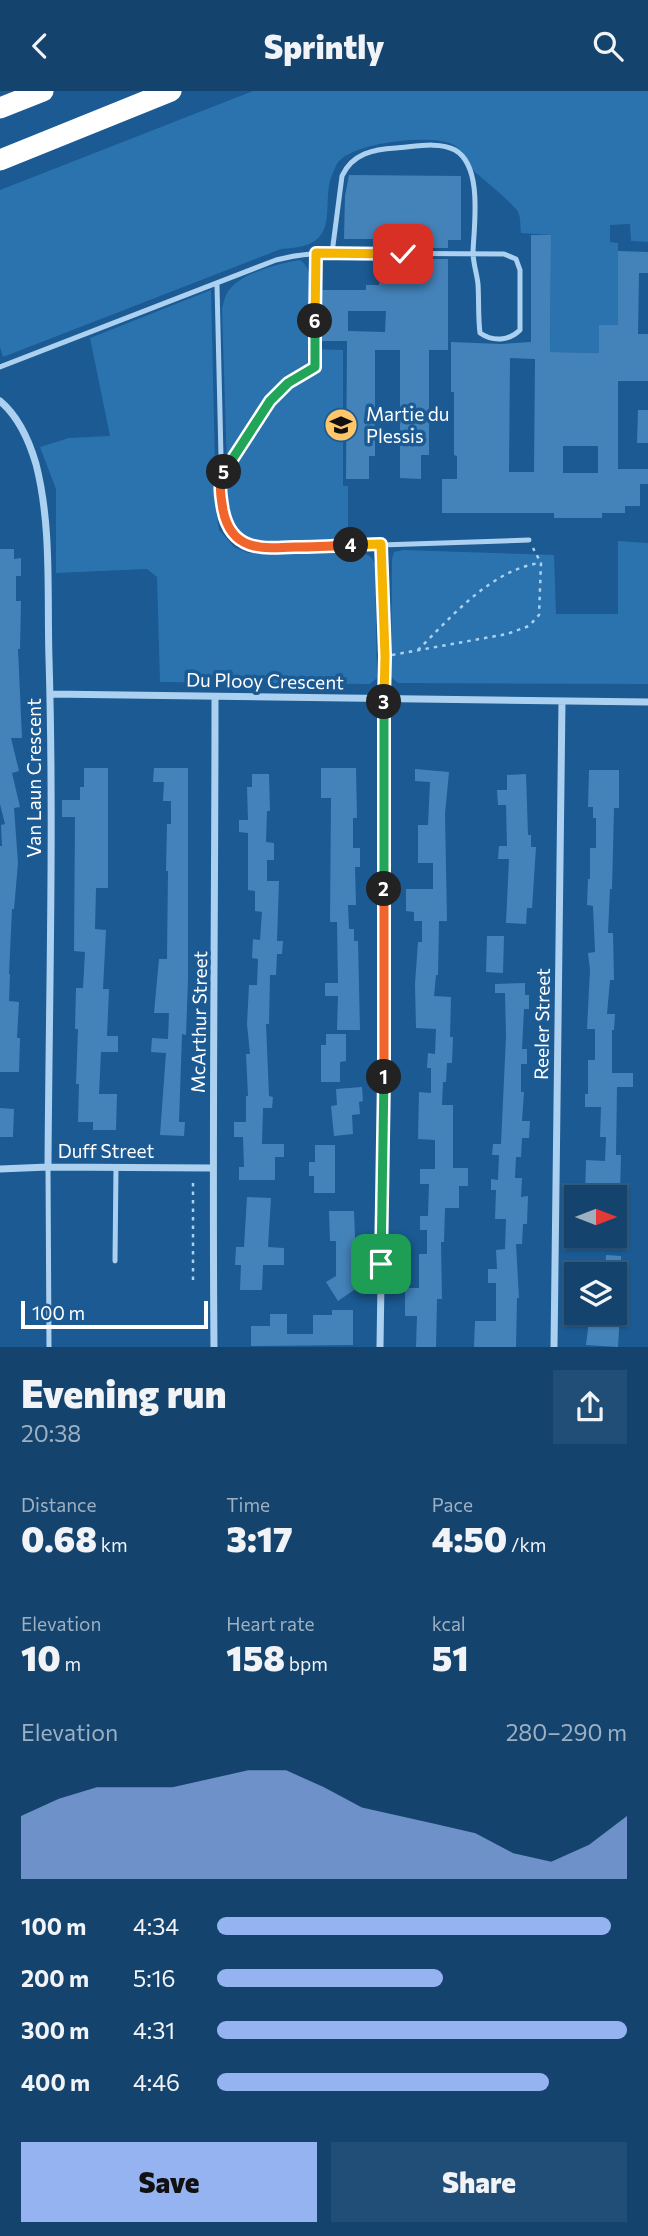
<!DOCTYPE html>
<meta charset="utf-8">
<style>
:root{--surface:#14446e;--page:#214e76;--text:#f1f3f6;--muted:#9db0c2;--line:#335c81;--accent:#95b2f1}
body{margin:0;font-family:Commissioner,sans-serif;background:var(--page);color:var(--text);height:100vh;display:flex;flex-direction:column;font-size:26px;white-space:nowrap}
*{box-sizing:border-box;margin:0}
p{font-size:23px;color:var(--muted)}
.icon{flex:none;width:38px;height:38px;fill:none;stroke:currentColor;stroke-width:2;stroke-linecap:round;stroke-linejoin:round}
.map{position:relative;height:1256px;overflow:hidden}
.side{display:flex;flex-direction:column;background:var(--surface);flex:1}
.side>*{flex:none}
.needle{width:46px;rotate:90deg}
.fabs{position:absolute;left:564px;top:1094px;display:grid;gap:14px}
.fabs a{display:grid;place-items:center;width:63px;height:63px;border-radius:0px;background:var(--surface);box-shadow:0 2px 5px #0004,0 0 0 2px var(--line);font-size:35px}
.scale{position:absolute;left:21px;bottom:18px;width:187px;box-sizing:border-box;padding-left:7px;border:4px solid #fff;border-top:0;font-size:19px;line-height:24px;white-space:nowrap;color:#fff;-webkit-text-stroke:5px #1b5a93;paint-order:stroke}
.pin{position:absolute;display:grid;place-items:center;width:60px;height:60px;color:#fff;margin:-30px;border-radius:14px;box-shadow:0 4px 10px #0006}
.km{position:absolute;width:35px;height:35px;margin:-18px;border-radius:50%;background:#222;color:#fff;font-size:19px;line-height:35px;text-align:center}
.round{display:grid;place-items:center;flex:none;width:74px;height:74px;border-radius:0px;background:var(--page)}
.head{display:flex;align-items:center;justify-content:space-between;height:119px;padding:0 21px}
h1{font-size:38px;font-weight:800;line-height:52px}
.stats{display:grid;grid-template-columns:repeat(3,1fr);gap:10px;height:119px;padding:7px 21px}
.stats div{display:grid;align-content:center}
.stats b{font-size:35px;font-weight:800}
.stats small{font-size:19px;font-weight:400}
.stats p{font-size:19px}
.chart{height:196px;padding:14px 21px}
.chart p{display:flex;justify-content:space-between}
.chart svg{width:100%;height:126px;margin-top:7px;fill:var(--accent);opacity:.7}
.button{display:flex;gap:14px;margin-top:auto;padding:14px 21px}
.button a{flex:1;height:80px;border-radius:0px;background:var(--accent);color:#111;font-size:28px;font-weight:800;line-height:80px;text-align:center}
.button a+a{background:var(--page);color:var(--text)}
ul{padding:0 21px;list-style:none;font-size:23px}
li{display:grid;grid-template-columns:112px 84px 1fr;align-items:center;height:52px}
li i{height:18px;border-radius:9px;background:var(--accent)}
header{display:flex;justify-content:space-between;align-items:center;height:91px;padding:0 21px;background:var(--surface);font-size:32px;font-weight:800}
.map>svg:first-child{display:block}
.green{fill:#2b73af}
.building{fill:#4483ba;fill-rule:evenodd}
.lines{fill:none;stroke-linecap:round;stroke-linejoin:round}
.path{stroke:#acd0ef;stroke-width:2.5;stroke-dasharray:3.5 5;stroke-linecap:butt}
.lane{stroke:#acd0ef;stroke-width:5}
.street{stroke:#acd0ef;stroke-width:7}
.highway{stroke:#fff;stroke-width:21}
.split-1-casing{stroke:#fff;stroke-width:14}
.split-2-casing{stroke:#fff;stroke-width:14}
.split-3-casing{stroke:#fff;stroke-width:14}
.split-4-casing{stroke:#fff;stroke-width:14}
.split-5-casing{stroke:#fff;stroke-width:14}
.split-6-casing{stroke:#fff;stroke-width:14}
.split-7-casing{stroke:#fff;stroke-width:14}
.split-1{stroke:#22a559;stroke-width:9}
.split-2{stroke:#f0652b;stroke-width:9}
.split-3{stroke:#22a559;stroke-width:9}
.split-4{stroke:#f5b400;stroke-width:9}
.split-5{stroke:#f0652b;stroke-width:9}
.split-6{stroke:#22a559;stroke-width:9}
.split-7{stroke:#f5b400;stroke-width:9}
.labels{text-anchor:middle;stroke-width:7;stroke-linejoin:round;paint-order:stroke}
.poi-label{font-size:19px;fill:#fff;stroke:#1b5a93;text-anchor:start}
.street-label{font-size:19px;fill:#fff;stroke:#1b5a93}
</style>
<header><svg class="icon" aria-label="back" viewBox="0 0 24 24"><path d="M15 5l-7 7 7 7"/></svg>Sprintly<svg class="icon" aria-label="search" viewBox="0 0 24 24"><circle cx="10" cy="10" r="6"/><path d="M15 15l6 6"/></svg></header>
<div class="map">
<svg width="648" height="1256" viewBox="0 0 648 1256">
<rect width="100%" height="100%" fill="#1b5a93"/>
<path class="green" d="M253 0H648V151L631 150 630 133 610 134V151L618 152V234H599V262L550 261 551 144 521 142C520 136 521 126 518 121 514 113 484 89 475 81 466 72 465 60 452 53 431 43 356 51 339 70 336 73 334 80 332 84 324 102 332 132 320 145 311 156 295 157 281 158L3 266 0 256V99Z
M300 169C320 182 312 235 312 258L343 259V395H348V449C319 450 248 462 233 433 229 425 229 414 228 406L222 218C224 211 225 203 230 198 242 182 281 172 300 169Z
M211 199 216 419 219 439 234 456 248 462 362 461 371 466 375 473 377 587 370 593 160 591 157 486 147 478 56 482V398L40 356 69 347 110 345 90 247Z
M618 450 648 452V593L398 592 391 586 392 468 394 461 403 459 554 464 556 523H618Z"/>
<path class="building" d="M349 84 461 85V149H448V157H379V148H344L345 105Z
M531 144H551L550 261 599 262V234H618V160L648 161V182H639L638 243H648V290H618V378H648V393H640V415H625V422H602V427H554V422H442V388H457V365L454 364V301H451V251L501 253 531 251ZM510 267 535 268 534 381H509ZM563 355H598V382H563Z
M379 168H448V259H429V364H421V388L400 387V259H375V365H369V388H346L347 250H322V199H366V194H379ZM348 220H386L385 241 348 240Z
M638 319H648V352H637Z
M0 458H14V468L21 467V485H16V510H21L20 558H18L22 647H11L19 680 12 682 20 716 14 717 18 772 14 818H12L9 883H10L9 910 19 911 17 947H20L19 981H0V755H2L1 734 5 733 0 713Z
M84 677H108V797H96L95 838 106 839 103 898H109L107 945H118V961H101L99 1003H117L116 1039H93V1031H78L79 993H76L78 938H75L76 897H83L85 861 74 860 75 726H62V709H80V696H84Z
M154 677H188V888L186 944 182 943 179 1031H185L184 1045 160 1044 166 962 151 961 152 947 168 948 169 922H154L159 868H167L168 780H166L167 733H171V710H163L164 691H153Z
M321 677H356L357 727H353V757H360V776H355L356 814H348L349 838H354V850H358L360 939H337L338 905H325V892H338L337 831H330L331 707H321Z
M415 678 449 681 445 723 447 830H439L438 884H436L434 905 451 906 450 946H453L452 972H447L446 991H443L442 1014H453V1077H468V1095H459V1117H445L444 1151H441L442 1208H437L436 1256H416L417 1225H405V1197H419V1163H427V1139H420V1125H428L429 1093H420V1078H435V1049L418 1048 419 1001 431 1002V977H427L428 962 435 963 436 938 416 937 415 893 418 851H422V830H414V821L406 820V798H433V772H418V734H428L430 691 415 690Z
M589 679H619V717H614L612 798H610L608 842H613L614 889H610L607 923H615L614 939H612V982H633V996H617L616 1064H621L620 1103H624V1144H614V1106H585L586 1069 605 1070 606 1046H600L601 1016H585V1003H588V969H595V938H587L590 879 588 862 595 861 593 815 587 814 588 788H590V757H596V727H593V716H588Z
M252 683H269L270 720H267L266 751 274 752V769H267V790H279L277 850H283L282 863H277L276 884H270L269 933H266L269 1005 273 1006 272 1017H263L262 1053H284V1066H275V1089H239V1076H244L243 1046H234V1031H246V1005H248L246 963H250L247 933 249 894H257L258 868 252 867 253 848 260 849 262 821 255 820V800L248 799V742L239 741V729H248L247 696H252Z
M526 683 528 744H531V756H536L532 817H527L526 833 506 832 509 768H498L499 755H507L506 714H498L497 699H507V684Z
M487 845H504L503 882 486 881Z
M525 892V904H529V918H524L522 958H527V973H521V1001H524L522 1030H530L529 1047H522L521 1066H516L515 1087H522L521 1106 528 1105 527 1133H523L522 1153H516L519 1207H517L516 1256H474L475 1230H496V1192H488V1178H497L496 1159 505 1158 506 1128H495L496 1099H491V1088L498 1089 499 1064H492L493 1053H501L506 945 505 902H495V893Z
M326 943H346V970L340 971V991H321V954H326Z
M362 996 363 1010 359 1011 360 1023 352 1024 353 1043 334 1045 331 1015 337 1014 336 998Z
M0 1017 14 1018 13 1046H0Z
M315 1054H335V1102H314V1085H309V1071H315Z
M247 1106 271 1107 268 1156 284 1157V1174H263L262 1199H240L241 1174H235L236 1156H244Z
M329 1120H354L357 1197 338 1210 326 1191 336 1185V1150H330Z
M606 1164 621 1165V1183H605Z
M332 1219H353V1254L251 1255V1235H270V1223H287V1243H313V1224H332Z
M590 1222H620L618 1256 586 1254Z"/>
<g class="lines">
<path class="path" d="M230 372 270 310 288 292 315 276 316 169
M418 559C451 526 492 478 541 472
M392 564 507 543 529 535 539 524 541 472 533 457
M193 1189V1087"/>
<path class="lane" d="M217 194 222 409C227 441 232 450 265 458L381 454
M0 276 276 169C295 164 313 162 332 162L504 163 516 168 520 179V239C509 250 493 251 480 242 478 226 479 209 478 193 477 183 473 172 473 161 474 134 483 75 455 59 439 50 413 56 396 57 373 58 352 63 342 85L332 162
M384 607 385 565 381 454 529 449
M48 1076 49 1256
M115 1170 116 1076"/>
<path class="street" d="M0 310C19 326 29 349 36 373 52 435 47 504 49 568 54 737 49 907 48 1076
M50 603 648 611
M0 1078 48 1076 212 1077
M214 1256C212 1039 215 823 215 606
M380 1256 385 925 384 607
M554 1256 562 610"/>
<path class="highway" d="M0 17 43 0
M0 69 171 0"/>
</g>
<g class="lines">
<defs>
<path id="split-1" d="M381 1173 384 986"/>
<path id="split-2" d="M384 986V798"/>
<path id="split-3" d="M384 611V798"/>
<path id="split-4" d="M351 454 381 453 385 565 384 611"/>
<path id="split-5" d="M224 381C218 391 221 407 223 419 231 460 261 458 296 456 314 456 333 455 351 454"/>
<path id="split-6" d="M224 381 270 310 288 292 315 276V230"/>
<path id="split-7" d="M315 230 316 162 403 163"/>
</defs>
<use href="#split-1" class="split-1-casing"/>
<use href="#split-2" class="split-2-casing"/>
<use href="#split-3" class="split-3-casing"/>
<use href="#split-4" class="split-4-casing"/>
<use href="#split-5" class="split-5-casing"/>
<use href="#split-6" class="split-6-casing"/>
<use href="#split-7" class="split-7-casing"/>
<use href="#split-1" class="split-1"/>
<use href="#split-2" class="split-2"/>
<use href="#split-3" class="split-3"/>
<use href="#split-4" class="split-4"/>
<use href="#split-5" class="split-5"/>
<use href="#split-6" class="split-6"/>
<use href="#split-7" class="split-7"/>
</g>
<defs>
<symbol id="school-disc" viewBox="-11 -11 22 22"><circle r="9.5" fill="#ffc66a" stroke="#1b5a93"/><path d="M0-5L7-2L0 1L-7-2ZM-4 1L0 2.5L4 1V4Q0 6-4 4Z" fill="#111"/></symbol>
</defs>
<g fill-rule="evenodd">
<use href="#school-disc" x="322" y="315" width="38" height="38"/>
</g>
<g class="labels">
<g class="poi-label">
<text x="366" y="330">Martie du<tspan x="366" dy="22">Plessis</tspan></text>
</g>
<g class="street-label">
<text transform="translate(265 590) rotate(1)" y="7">Du Plooy Crescent</text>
<text transform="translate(34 687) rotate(-90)" y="7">Van Laun Crescent</text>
<text transform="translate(199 931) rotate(-89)" y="7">McArthur Street</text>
<text transform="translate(542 933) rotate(-89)" y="7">Reeler Street</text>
<text x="106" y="1067">Duff Street</text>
</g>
</g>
</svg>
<div class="fabs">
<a><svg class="needle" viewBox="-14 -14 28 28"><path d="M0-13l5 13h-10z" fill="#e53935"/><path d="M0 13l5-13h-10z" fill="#9db0c2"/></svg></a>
<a><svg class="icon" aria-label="layers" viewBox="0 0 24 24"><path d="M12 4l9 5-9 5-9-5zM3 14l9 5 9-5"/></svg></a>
</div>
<div class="scale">100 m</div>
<div class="pin" style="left:381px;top:1173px;background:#1e9e55"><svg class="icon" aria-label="arrive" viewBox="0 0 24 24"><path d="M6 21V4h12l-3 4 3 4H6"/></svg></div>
<div class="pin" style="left:403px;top:163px;background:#d93025"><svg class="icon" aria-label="check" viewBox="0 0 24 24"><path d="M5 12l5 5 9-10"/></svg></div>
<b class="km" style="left:384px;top:986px">1</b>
<b class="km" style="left:384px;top:798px">2</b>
<b class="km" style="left:384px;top:611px">3</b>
<b class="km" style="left:351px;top:454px">4</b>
<b class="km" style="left:224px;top:381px">5</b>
<b class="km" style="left:315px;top:230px">6</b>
</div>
<section class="side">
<div class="head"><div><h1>Evening run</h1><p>20:38</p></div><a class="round"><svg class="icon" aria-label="share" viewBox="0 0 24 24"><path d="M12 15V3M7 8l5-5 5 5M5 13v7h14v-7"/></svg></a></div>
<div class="stats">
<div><p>Distance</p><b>0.68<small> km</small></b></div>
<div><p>Time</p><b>3:17</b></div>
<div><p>Pace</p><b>4:50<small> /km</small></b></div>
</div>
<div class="stats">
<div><p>Elevation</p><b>10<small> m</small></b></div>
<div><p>Heart rate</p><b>158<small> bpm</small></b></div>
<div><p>kcal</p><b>51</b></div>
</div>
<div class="chart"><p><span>Elevation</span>280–290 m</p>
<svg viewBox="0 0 160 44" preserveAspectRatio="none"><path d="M0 44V22L10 16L20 12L30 12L40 12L50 9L60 6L70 6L80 12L90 19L100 22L110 25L120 28L130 35L140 38L150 32L160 22V44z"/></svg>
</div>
<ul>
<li><b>100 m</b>4:34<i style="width:96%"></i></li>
<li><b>200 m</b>5:16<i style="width:55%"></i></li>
<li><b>300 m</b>4:31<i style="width:100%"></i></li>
<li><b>400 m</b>4:46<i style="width:81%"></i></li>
</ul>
<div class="button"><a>Save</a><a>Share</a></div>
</section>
